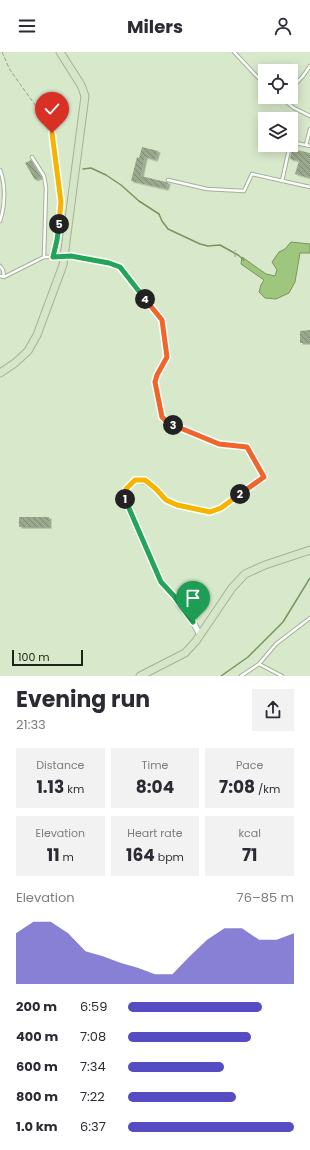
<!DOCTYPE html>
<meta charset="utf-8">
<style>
:root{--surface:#fff;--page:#f2f2f3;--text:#2b2b33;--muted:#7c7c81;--accent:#554bc3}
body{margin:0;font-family:Poppins,sans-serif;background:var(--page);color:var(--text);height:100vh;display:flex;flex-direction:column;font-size:15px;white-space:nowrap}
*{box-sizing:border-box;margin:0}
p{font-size:13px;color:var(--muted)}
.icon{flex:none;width:22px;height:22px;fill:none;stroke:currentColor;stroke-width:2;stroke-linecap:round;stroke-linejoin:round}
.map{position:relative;height:624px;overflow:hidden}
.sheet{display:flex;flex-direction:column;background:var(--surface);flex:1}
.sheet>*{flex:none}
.fabs{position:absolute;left:258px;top:12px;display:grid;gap:8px}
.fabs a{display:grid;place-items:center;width:40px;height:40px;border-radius:0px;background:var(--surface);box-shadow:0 2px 10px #0003;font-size:20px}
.scale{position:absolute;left:12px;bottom:10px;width:71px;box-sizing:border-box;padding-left:4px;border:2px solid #1d2318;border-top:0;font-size:11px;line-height:14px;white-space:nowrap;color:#1d2318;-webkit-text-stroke:3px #d8e9cb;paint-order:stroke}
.pin{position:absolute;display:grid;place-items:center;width:34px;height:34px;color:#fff;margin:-41px -17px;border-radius:50% 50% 50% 0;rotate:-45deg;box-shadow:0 0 4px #0007}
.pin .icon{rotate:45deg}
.km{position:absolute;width:20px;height:20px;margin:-10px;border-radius:50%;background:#222;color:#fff;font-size:11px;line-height:20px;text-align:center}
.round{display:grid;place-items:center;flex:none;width:42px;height:42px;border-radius:0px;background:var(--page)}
.summary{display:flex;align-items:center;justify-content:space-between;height:68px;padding:0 16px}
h1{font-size:22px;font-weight:700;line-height:30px}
.stats{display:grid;grid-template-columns:repeat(3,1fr);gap:6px;height:68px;padding:4px 16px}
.stats div{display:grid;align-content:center;border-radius:0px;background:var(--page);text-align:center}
.stats b{font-size:17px;font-weight:700}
.stats small{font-size:11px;font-weight:400}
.stats p{font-size:11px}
.chart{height:112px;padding:8px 16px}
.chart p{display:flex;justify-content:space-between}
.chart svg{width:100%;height:72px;margin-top:4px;fill:var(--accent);opacity:.7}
ul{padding:0 16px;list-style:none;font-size:13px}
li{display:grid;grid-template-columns:64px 48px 1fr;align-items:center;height:30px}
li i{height:10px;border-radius:5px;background:var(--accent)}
header{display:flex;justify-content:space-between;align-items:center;height:52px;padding:0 16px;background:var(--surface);font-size:18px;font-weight:700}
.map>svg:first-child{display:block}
.water{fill:#9fc67d;stroke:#78955f}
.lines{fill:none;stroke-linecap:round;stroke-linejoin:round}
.stream{stroke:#78955f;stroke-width:1.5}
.building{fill:url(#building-back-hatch);filter:url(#shadow)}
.lane-casing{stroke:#a2b296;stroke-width:4.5}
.street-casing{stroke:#a2b296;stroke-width:7}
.secondary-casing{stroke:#a2b296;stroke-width:9}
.path{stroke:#93a089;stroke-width:1;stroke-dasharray:4 2;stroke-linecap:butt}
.lane{stroke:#fff;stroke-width:2.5}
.street{stroke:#fff;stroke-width:5}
.secondary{stroke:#d7e6c8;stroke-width:7}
.split-1-casing{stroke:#fff;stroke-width:8}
.split-2-casing{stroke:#fff;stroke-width:8}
.split-3-casing{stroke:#fff;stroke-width:8}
.split-4-casing{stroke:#fff;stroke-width:8}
.split-5-casing{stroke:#fff;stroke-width:8}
.split-6-casing{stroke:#fff;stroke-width:8}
.split-1{stroke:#22a559;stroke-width:5}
.split-2{stroke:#f5b400;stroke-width:5}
.split-3{stroke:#f0652b;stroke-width:5}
.split-4{stroke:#f0652b;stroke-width:5}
.split-5{stroke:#22a559;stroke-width:5}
.split-6{stroke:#f5b400;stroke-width:5}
</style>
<header><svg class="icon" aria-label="menu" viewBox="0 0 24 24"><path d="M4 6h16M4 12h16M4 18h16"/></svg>Milers<svg class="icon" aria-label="person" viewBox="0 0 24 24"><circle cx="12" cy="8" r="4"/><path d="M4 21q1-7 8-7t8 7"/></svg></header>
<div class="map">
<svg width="310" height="624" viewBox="0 0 310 624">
<defs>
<pattern id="building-back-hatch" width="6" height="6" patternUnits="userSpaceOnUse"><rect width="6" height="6" fill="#9aa98d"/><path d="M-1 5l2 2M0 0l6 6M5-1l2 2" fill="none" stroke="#7d8972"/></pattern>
<filter id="shadow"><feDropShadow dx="2.5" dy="1.5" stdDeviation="0" flood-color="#0004"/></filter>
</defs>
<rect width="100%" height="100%" fill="#d8e9cb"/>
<path class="water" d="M291 190 310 192V201H300L295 230 289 241 276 247 265 246 259 240 261 233 264 228 241 212 242 205 266 222 275 224 277 218 272 210 279 200 285 197Z"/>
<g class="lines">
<path class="stream" d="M83 117 91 116 106 123 121 133 139 149 159 162 162 169 168 177 200 192 208 194 220 193 238 203 244 208
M221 624 248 605 283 570 310 526"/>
</g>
<path class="building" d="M142 95 158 99 155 108 145 105 141 124 166 130 168 131 166 137 131 129 137 105 139 106Z
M292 97 310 101V126L295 122 299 109 290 107Z
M31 108 41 125 35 128 25 111Z
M310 278V291H300V279Z
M19 465H49V475H19Z"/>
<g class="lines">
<defs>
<path id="lane" d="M234 0 265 33
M291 37 303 24 310 14
M280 45 294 56 310 64
M291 90 310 94
M306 93 310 77
M32 105 44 124 46 136 44 205
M0 118C6 133 5 154 0 169
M168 128 207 137 244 139 252 122 310 135
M282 129 290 93
M0 214 3 218 4 225
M0 224 4 225 44 205 71 204 109 211 120 215 162 268 167 305 157 323 155 330 162 365 167 370 219 392 247 395 264 424
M259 612 276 592 310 566
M241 624 259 612 282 624"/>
<path id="street" d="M200 583 193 570 174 544 161 530 125 448 126 437 135 428 145 429 156 437 166 448 177 453 210 460 221 456 264 425"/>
<path id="secondary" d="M0 321 15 311 28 299 37 283 63 213 85 44 81 33 60 0
M140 624 185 601 196 589 232 536 245 522 265 513 310 498"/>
</defs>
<use href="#lane" class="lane-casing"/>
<use href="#street" class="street-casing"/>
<use href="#secondary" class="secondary-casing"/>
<path class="path" d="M2 0 10 18 46 68 52 81 61 150 57 188 54 201
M235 205V198"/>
<use href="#lane" class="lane"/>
<use href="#street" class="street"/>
<use href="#secondary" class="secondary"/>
</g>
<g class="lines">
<defs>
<path id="split-1" d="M125 447 161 530 174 544 193 570"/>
<path id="split-2" d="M125 447 126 437 135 428H145L156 437 166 448 177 453 210 460 221 456 240 442"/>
<path id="split-3" d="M173 373 219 392 247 395 264 425 240 442"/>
<path id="split-4" d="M145 247 162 268 167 305 157 323 155 330 162 365 167 370 173 373"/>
<path id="split-5" d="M59 172 57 188 53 205 71 204 109 211 120 215 145 247"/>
<path id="split-6" d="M52 81 61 150 59 172"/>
</defs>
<use href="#split-1" class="split-1-casing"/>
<use href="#split-2" class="split-2-casing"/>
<use href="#split-3" class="split-3-casing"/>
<use href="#split-4" class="split-4-casing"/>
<use href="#split-5" class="split-5-casing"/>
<use href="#split-6" class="split-6-casing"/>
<use href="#split-1" class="split-1"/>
<use href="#split-2" class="split-2"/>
<use href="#split-3" class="split-3"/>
<use href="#split-4" class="split-4"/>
<use href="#split-5" class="split-5"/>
<use href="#split-6" class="split-6"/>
</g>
</svg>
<div class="fabs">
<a><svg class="icon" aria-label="locate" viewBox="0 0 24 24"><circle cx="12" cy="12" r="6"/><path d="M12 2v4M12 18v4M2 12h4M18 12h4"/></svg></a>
<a><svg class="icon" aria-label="layers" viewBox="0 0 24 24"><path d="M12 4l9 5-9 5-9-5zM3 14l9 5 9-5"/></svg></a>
</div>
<div class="scale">100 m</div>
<div class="pin" style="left:193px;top:570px;background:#1e9e55"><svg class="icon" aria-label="arrive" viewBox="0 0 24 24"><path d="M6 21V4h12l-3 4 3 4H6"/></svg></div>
<div class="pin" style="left:52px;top:81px;background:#d93025"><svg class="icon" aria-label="check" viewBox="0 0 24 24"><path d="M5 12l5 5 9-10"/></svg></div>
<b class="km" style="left:125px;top:447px">1</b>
<b class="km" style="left:240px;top:442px">2</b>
<b class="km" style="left:173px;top:373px">3</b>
<b class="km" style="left:145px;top:247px">4</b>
<b class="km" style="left:59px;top:172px">5</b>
</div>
<section class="sheet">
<div class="summary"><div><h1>Evening run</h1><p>21:33</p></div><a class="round"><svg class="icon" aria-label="share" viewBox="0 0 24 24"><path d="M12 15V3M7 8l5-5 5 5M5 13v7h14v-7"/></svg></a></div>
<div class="stats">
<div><p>Distance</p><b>1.13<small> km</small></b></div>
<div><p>Time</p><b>8:04</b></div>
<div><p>Pace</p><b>7:08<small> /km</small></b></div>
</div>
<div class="stats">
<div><p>Elevation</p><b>11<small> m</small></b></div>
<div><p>Heart rate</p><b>164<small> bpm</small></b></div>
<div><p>kcal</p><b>71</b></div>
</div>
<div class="chart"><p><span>Elevation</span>76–85 m</p>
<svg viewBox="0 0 160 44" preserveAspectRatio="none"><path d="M0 44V13L10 6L20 6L30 13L40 24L50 27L60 31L70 34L80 38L90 38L100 27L110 17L120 10L130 10L140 17L150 17L160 13V44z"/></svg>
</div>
<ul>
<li><b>200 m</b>6:59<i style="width:81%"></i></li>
<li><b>400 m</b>7:08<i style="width:74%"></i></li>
<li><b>600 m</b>7:34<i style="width:58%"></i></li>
<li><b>800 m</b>7:22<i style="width:65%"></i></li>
<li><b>1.0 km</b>6:37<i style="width:100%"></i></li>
</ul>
</section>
